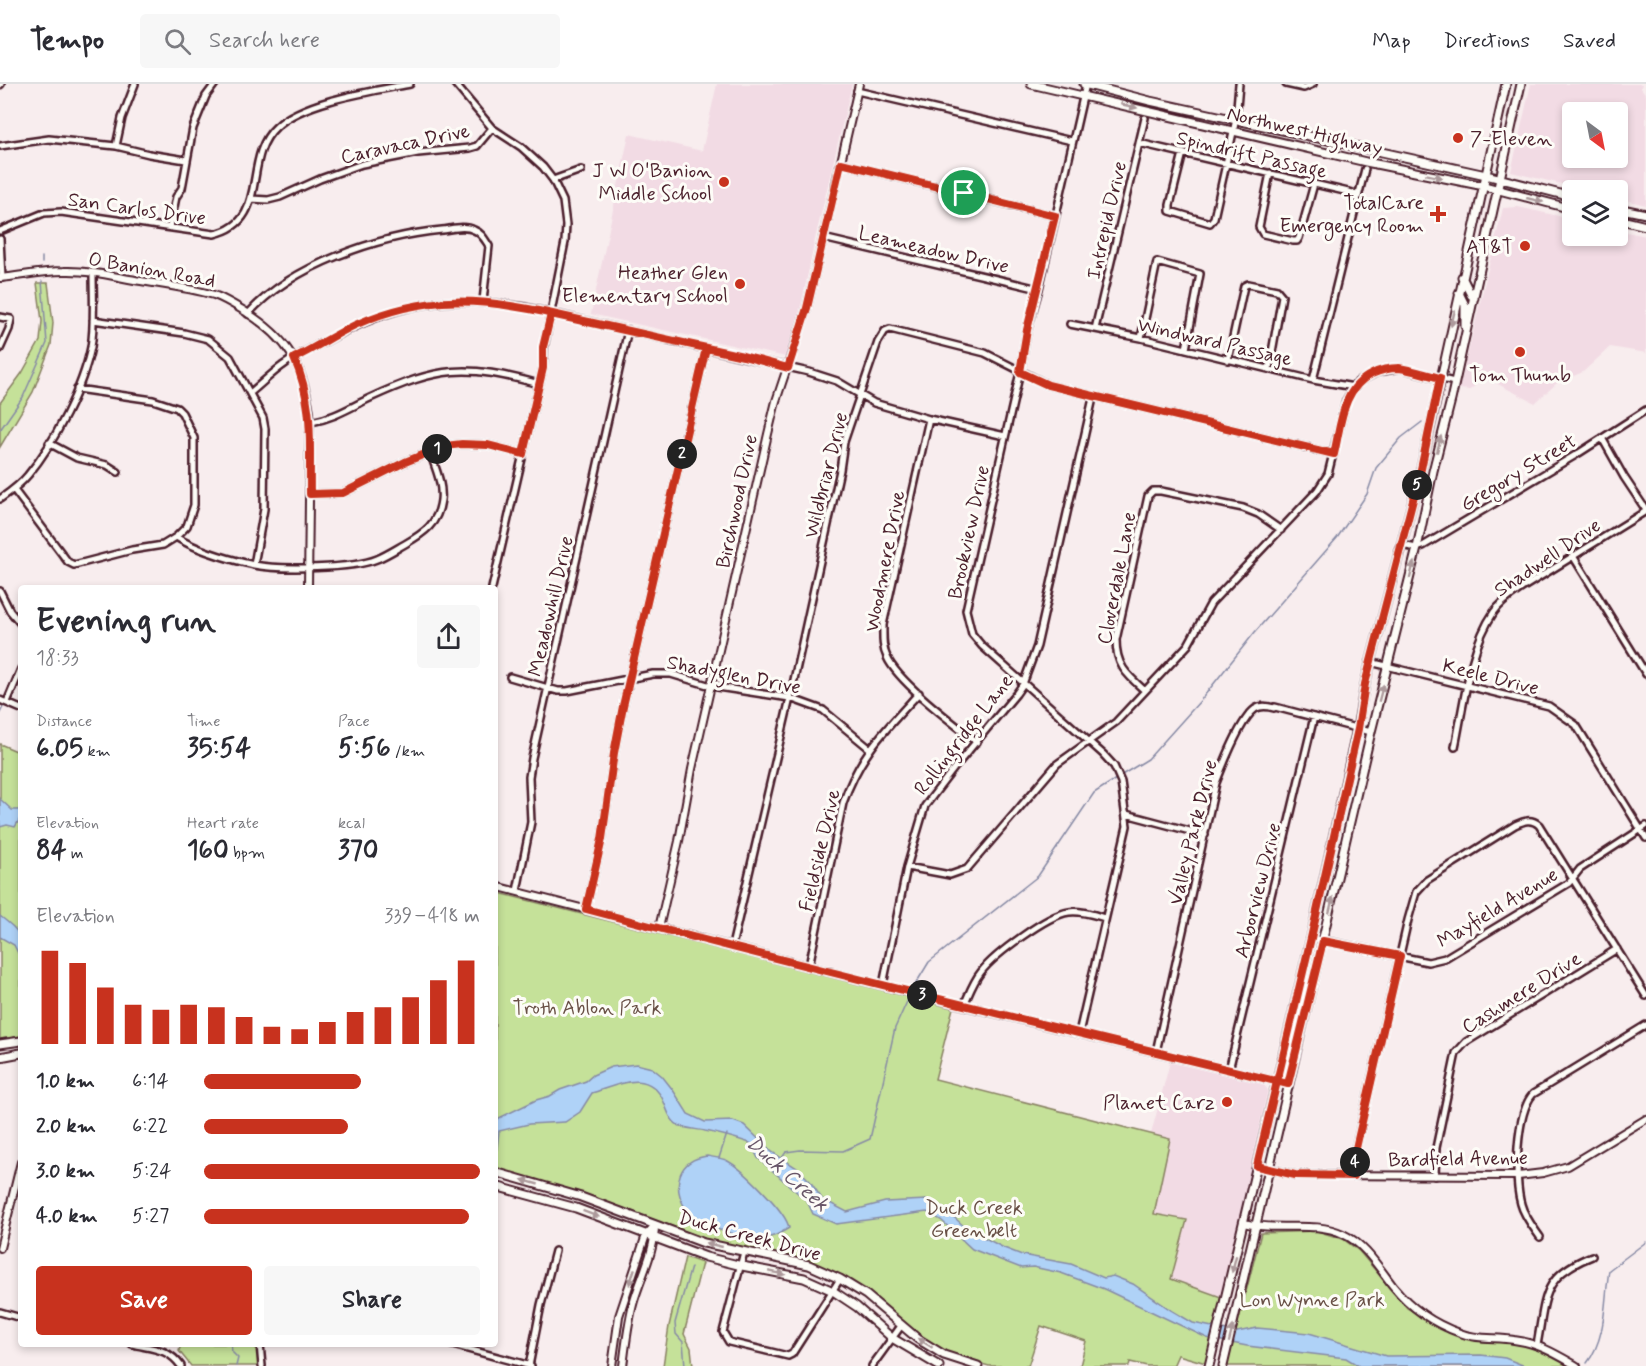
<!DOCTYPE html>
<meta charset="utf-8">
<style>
:root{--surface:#fff;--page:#f7f7f7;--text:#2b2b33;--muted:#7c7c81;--line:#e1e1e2;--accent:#c8321e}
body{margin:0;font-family:Mynerve,sans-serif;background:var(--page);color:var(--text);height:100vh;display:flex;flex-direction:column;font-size:22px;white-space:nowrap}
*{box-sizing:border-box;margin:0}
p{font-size:20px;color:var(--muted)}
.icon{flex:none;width:33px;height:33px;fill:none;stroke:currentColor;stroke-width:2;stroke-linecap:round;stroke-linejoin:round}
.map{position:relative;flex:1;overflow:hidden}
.sheet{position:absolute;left:18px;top:501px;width:480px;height:762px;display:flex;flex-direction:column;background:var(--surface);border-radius:6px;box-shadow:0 3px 9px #0003}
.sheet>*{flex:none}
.needle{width:39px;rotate:148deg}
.buttons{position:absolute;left:1562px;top:18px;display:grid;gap:12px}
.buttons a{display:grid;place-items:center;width:66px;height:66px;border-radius:6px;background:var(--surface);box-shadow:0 3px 9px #0003;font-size:30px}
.pin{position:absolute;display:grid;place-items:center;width:51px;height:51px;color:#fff;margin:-26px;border:3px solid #fff;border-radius:50%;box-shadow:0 2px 6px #0007}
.km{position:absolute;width:30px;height:30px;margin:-15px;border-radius:50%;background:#222;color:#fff;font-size:16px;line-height:30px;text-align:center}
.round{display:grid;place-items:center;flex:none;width:63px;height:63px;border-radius:6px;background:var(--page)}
.overview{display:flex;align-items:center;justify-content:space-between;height:102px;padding:0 18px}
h1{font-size:33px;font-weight:700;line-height:45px}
.figures{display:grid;grid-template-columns:repeat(3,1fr);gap:9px;height:102px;padding:6px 18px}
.figures div{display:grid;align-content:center}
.figures b{font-size:26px;font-weight:700}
.figures small{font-size:16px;font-weight:400}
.figures p{font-size:16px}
.chart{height:168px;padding:12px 18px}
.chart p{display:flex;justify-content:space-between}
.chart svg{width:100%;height:108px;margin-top:6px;stroke:var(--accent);stroke-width:6}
.cta{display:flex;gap:12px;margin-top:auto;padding:12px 18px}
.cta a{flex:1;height:69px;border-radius:6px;background:var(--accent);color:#fff;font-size:24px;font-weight:700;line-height:69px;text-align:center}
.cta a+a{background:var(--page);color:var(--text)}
ul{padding:0 18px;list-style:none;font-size:20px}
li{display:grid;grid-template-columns:96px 72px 1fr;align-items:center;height:45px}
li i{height:15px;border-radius:8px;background:var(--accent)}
header{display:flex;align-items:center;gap:36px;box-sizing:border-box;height:84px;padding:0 30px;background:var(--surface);border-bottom:2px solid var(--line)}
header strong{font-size:28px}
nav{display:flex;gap:33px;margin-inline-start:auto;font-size:21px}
.search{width:420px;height:54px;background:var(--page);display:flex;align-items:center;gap:15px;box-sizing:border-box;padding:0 21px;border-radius:6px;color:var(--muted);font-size:22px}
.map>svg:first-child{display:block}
.built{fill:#f2dbe4;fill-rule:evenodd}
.green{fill:#c5e199;stroke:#888062;stroke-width:1.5}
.water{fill:#afd2f7;stroke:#878aa5;stroke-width:1.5}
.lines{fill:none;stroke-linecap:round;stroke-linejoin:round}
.stream{stroke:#878aa5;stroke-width:1.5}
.minor-casing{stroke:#4a1f2b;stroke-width:10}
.tertiary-casing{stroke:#4a1f2b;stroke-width:10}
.secondary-casing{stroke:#4a1f2b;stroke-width:11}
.minor{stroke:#fdfcf7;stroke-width:5}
.tertiary{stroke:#fdfcf7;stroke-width:6}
.secondary{stroke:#fdfcf7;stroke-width:7}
.oneway{fill:#ac999b}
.route-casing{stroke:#fff;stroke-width:12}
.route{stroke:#c8321e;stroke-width:8}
.poi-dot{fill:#c8321e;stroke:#fdfcf7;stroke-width:2}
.labels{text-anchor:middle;stroke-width:6;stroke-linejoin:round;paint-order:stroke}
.street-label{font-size:20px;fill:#4a1f2b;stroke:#fdfcf7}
.poi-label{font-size:20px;fill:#4a1f2b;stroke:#fdfcf7;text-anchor:end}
.park-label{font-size:20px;fill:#695046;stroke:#fdfcf7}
.water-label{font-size:21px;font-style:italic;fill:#685568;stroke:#fdfcf7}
</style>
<header>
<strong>Tempo</strong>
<div class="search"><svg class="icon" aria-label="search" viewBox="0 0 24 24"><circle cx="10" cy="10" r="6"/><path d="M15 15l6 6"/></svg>Search here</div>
<nav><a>Map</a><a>Directions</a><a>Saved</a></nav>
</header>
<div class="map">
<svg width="1646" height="1282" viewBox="0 0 1646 1282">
<rect width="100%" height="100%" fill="#f8edee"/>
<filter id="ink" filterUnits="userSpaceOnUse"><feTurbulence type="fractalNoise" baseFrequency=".0167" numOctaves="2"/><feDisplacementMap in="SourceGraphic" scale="12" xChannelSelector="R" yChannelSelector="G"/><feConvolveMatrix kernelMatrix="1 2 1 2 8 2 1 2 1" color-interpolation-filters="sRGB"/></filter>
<g filter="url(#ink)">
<path class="built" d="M717 0H852L815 155 795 253 786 273 591 230 629 50 702 67Z
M1531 0H1642L1641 4 1646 11V121L1617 114V106H1587L1511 88ZM1617 28V74H1572V28Z
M1518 123 1572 135V152H1617V146L1646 152V269L1610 263 1583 288 1557 299 1535 319 1484 293 1470 306 1459 305 1503 124Z
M1170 978 1262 999 1268 1006 1221 1213 1171 1195 1187 1137 1154 1130 1170 1055 1151 1050Z"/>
<path class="green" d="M37 199H48L53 239 51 261 33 308 0 363V319L22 289 40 257 42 237Z
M0 660 21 669V952L0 955Z
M495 808 953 924 935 995 1170 1055 1154 1130 1187 1136 1171 1195 1221 1213 1206 1279 1178 1271 1173 1282H1147L1130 1278 1129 1282H1080L1086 1257 1041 1242 1028 1282H989L954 1272 920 1255 868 1211 795 1175 734 1163 706 1155 582 1109 495 1084Z
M1317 1147 1343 1155 1359 1167 1407 1224 1433 1239 1458 1252 1477 1257 1500 1258 1537 1263 1570 1282H1227L1261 1149Z
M685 1173 702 1179 684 1250 691 1264 693 1282H663L669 1242Z
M181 1260H256L259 1282H191L179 1267Z"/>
<path class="water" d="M0 715 12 726H18L21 724V733L15 743 7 741 0 743Z
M0 832C21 849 21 848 21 875L14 861 0 853Z
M636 980 652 984 662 992 673 1006 688 1030 705 1038 733 1037 744 1041 772 1068 797 1084 810 1097 822 1115 847 1128 885 1118 927 1116 946 1126 966 1144 1004 1164 1022 1171 1071 1180 1104 1194 1113 1192 1133 1200 1171 1226 1193 1239 1237 1248 1257 1244 1309 1249 1386 1272 1481 1271 1505 1274 1525 1282H1359L1346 1274 1247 1262 1207 1254 1104 1205 1061 1189 1033 1183 1021 1184 972 1165 941 1136 927 1128 836 1140 813 1130 807 1117 758 1074 750 1059C735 1054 721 1050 705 1047 697 1045 685 1045 678 1041 670 1036 667 1026 664 1018 649 983 618 1001 592 1009L580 1028 565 1038 529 1040 499 1047 497 1065 495 1067V1036L536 1016 550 1012 560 1006 586 997 593 991 611 983Z
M707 1072C713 1073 720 1074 726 1076 742 1084 786 1127 789 1144 779 1150 770 1155 758 1155 749 1155 698 1141 692 1135 690 1133 687 1127 685 1124 672 1100 678 1076 707 1072Z"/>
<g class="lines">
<path class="stream" d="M42 179V173
M0 346 23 313 47 259 42 197
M0 629 4 621
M1120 692 1148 675 1200 617 1255 548 1337 454 1367 410 1376 384 1401 354 1422 338
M912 906 929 878 1038 792 1094 709 1116 695
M719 1074 727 1050
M782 1074 786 1068 800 1066 843 1067 870 1055 895 944 910 911
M231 1260 232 1268 238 1274 236 1282
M1587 1279C1607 1253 1604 1217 1609 1186L1646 1158
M685 1282 683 1258 676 1250 675 1239 691 1183"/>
<defs>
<path id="minor" d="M455 0 492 44 521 63 543 83 553 96 563 117 566 141 565 158 544 263 543 284 492 504
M1286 0 1304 4 1313 0
M0 1 1 0
M857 7 1072 57
M1139 59 1357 110
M0 62 49 55 116 62 149 70 186 76
M116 62 122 34 135 0
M1183 69 1170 121V127L1210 139 1214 134 1236 35 1239 0
M841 79 1055 132
M1270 89 1259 143 1263 150 1293 157H1297L1299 154 1314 100
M553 96 581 86
M251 115 268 116 280 113 320 95 362 80 418 69 470 64 477 62 492 44
M170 143 176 113 182 104 193 44 206 12 215 0
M0 147 44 129 61 128 214 150C271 138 241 75 276 43 303 17 373 7 410 0
M823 154 1039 205
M0 155 2 194
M248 230C292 181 378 152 442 146 452 145 465 141 474 146 482 149 485 156 489 162L483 217
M0 233 11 235 9 245 0 265
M93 236 184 249 208 255 230 273 263 334 265 345 264 425 254 481
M1070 240 1141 254 1313 296 1354 303
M1095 245 1145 34
M1141 254 1157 178 1200 190 1186 265
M1228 276 1244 202 1248 200 1277 206 1282 212 1269 285
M1313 296 1365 85
M250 309C261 300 271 290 282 282 295 272 311 265 326 257 398 218 444 211 525 223L809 288 837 297 874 319 929 335 1005 352
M929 335 883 541C883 552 882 563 887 573 897 597 954 640 977 658
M311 338C334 334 349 324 370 314 439 282 466 280 539 300
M1602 354 1624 393 1646 426
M49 359 77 374 107 381 118 388
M14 406 68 478 74 481 132 466 163 461 176 453 187 442 194 421V354L182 329 177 324 153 316 77 305
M310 410 343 409 405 378 445 362 462 360 488 361 523 370
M0 415C10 408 20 401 28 391 54 360 83 303 91 263 95 239 93 214 93 189
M176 453C198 467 228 475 254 481 279 486 353 485 377 475 387 471 396 465 405 460 424 449 438 440 441 416 443 400 435 383 430 368
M1401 461 1417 464 1423 462 1579 369 1646 326
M1573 472 1646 590
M0 507 10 527 21 540
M1370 578 1549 622 1576 641 1646 754
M510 593 558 607H567L653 590H671L711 602 790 614 823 626 869 664
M1144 606C1126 590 1116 581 1116 556L1148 412 1153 407H1161L1243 424 1258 430 1281 446
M0 616 21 625
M7 618 21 585
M1455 663C1464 621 1469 564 1494 528 1501 518 1512 511 1522 504L1646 427
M1126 730 1205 751
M907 783 950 791 967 785 1057 680 1116 638 1188 561 1211 519 1317 407 1328 390 1346 317 1358 298 1377 288 1400 284 1454 298
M517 807 531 738 529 693 532 674 628 246
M586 825 602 755 614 669 623 622 706 264
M1311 854 1428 878 1445 874 1569 799 1580 785 1646 742
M732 862 790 614 840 386 844 358 878 258 885 247 890 245 985 269 1048 301 1334 370
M809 882 843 719C860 670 885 646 919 609
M883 901 907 783 925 722 955 683 1016 610 1023 600 1037 562 1093 314
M964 921C969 910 973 898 981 888 994 871 1047 831 1069 828 1081 826 1094 831 1105 834
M1079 949 1127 742 1121 698 1114 682 1103 670 982 562 972 550 966 526 1020 288 1027 247 1039 205 1086 0
M1156 968 1216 699C1223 681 1240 636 1255 625 1261 621 1267 622 1274 624L1275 623 1371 648
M1229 986 1314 633
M1354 1092 1356 1063 1408 836 1416 808 1427 796 1515 741C1524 737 1531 734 1539 741L1646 912
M1435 1092 1436 1064 1456 969 1466 958 1617 865
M1540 1153C1533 1143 1524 1132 1521 1120 1514 1096 1516 1029 1533 1010L1646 941
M744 1168 723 1248 729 1258 788 1272 792 1270 840 1195
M0 1228 21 1234
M132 1260C153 1265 168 1264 181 1282
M260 1260 262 1282
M449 1260 531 1282
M1537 1261C1546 1213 1541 1192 1592 1172
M529 1282 541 1221 555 1167
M872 1282 901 1242"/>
<path id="tertiary" d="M0 194C21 192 42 187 64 187 90 186 116 193 141 197 165 201 190 204 214 211 225 215 236 222 246 228 288 255 302 279 310 328L308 504
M495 802 932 914 1288 1000
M659 844 679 757 692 685 768 350 776 317 807 224 859 0
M1257 1082 1296 1091 1518 1092 1543 1089 1568 1082 1646 1035
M1244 1139C1276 1148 1314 1136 1343 1150 1365 1160 1379 1184 1393 1202 1410 1223 1434 1240 1460 1249 1477 1256 1496 1253 1514 1256 1538 1259 1556 1270 1577 1282
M0 1164 21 1078
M612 1282 619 1232 646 1151 655 1141
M623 1282C626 1260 628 1238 634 1217 641 1193 655 1167 655 1141"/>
<path id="secondary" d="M1031 0 1366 78 1484 102 1572 125
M1084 0 1150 17 1486 91 1572 113
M1617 124 1646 130
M1617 135 1646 142
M1462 193 1471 211 1474 214
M1459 209 1465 221V242
M0 960 21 957
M0 973 21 969
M495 1088 581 1113 704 1159 809 1181 840 1195 866 1211 918 1255 944 1271 978 1282
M495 1102 576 1124 706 1173 742 1182 804 1194 833 1207 857 1223 892 1254 939 1282
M1209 1282 1311 854 1357 645 1365 600 1421 385 1506 0
M1223 1282 1371 648 1417 464 1433 387 1451 316 1521 0"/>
</defs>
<use href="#minor" class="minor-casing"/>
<use href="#tertiary" class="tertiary-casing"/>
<use href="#secondary" class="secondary-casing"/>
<use href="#minor" class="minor"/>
<use href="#tertiary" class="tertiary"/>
<use href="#secondary" class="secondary"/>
</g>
<defs><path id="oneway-solid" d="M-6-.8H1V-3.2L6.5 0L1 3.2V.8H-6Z" transform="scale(1.5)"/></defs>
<g class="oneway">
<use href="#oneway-solid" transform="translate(1129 22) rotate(13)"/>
<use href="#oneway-solid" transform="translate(1434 92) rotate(12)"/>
<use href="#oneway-solid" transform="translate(1535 116) rotate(13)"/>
<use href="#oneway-solid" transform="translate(1453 234) rotate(103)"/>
<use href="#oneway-solid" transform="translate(1439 360) rotate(-76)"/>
<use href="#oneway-solid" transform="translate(1412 486) rotate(-76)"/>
<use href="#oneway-solid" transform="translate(1381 609) rotate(-75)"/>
<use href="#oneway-solid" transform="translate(1331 821) rotate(-77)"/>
<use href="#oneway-solid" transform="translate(530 1098) rotate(-164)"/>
<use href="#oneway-solid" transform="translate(591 1130) rotate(20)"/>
<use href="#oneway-solid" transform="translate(714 1161) rotate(-167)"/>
<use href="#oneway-solid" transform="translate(1234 1180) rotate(104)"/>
<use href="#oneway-solid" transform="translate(777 1189) rotate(11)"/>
<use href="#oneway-solid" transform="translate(632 1193) rotate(108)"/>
<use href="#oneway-solid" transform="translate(1231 1250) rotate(-76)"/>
<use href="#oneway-solid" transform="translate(925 1259) rotate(-148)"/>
</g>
</g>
<g class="lines" filter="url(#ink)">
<defs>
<path id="route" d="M964 109 841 79 807 224 788 284 743 272 551 230 543 263V284L523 370 488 361 462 360 445 362 405 378 343 409 310 410C309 360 315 322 294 274 315 264 334 251 355 241 426 209 484 214 557 231L706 264 623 622 614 669 602 755 586 825C819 887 1054 943 1288 1000L1323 857 1400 872 1356 1064 1354 1092 1295 1091 1257 1082 1311 854 1358 645 1365 600 1421 385 1440 294C1427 291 1413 286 1399 284 1390 284 1380 286 1372 290 1342 304 1341 340 1334 370L1048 301 1020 288 1027 246 1055 132 964 109"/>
</defs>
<use href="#route" class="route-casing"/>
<use href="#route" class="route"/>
</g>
<g class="poi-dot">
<circle cx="1458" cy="54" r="6"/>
<circle cx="724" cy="98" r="6"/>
<path d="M1435 121h6v6h6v6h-6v6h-6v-6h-6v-6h6z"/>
<circle cx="1525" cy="162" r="6"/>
<circle cx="740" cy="200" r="6"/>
<circle cx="1520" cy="268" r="6"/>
<circle cx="1227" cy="1018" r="6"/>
</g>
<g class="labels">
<g class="street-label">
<text transform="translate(1305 46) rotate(13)" y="7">Northwest Highway</text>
<text transform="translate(405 59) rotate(-12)" y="7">Caravaca Drive</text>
<text transform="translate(1252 70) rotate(13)" y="7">Spindrift Passage</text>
<text transform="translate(137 124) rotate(8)" y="7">San Carlos Drive</text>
<text transform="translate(1106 136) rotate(-77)" y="7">Intrepid Drive</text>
<text transform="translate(934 165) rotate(13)" y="7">Leameadow Drive</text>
<text transform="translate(152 185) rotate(10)" y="7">O Banion Road</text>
<text transform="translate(1215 257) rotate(13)" y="7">Windward Passage</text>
<text transform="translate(1518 388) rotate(-31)" y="7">Gregory Street</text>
<text transform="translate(825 391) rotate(-76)" y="7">Wildbriar Drive</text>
<text transform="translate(736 417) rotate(-78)" y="7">Birchwood Drive</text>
<text transform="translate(968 448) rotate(-78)" y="7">Brookview Drive</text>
<text transform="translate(1547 473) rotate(-34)" y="7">Shadwell Drive</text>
<text transform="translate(884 477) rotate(-79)" y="7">Woodmere Drive</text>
<text transform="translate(1116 494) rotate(-79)" y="7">Cloverdale Lane</text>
<text transform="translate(550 522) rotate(-77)" y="7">Meadowhill Drive</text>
<text transform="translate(734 590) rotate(11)" y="7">Shadyglen Drive</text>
<text transform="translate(1491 592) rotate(14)" y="7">Keele Drive</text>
<text transform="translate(963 650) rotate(-52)" y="7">Rollingridge Lane</text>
<text transform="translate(1192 748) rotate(-76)" y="7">Valley Park Drive</text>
<text transform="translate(819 766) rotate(-77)" y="7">Fieldside Drive</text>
<text transform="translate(1257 806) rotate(-76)" y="7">Arborview Drive</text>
<text transform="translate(1497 823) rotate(-31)" y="7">Mayfield Avenue</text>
<text transform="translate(1521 908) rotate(-32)" y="7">Cashmere Drive</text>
<text transform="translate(1458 1074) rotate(-1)" y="7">Bardfield Avenue</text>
<text transform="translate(750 1151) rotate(15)" y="7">Duck Creek Drive</text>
</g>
<g class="poi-label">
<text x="1470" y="61" text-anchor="start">7-Eleven</text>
<text x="712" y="93">J W O'Banion<tspan x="712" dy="23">Middle School</tspan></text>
<text x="1424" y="125">TotalCare<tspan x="1424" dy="23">Emergency Room</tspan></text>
<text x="1513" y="169">AT&amp;T</text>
<text x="728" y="195">Heather Glen<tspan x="728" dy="23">Elementary School</tspan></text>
<text x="1520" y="297" text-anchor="middle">Tom Thumb</text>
<text x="1215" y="1025">Planet Carz</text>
</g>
<g class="park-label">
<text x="587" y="930">Troth Ablon Park</text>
<text x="974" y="1130">Duck Creek<tspan x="974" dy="23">Greenbelt</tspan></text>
<text x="1312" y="1222">Lon Wynne Park</text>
</g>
<g class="water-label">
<text transform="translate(788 1089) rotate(42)" y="7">Duck Creek</text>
</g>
</g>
</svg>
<div class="buttons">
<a><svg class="needle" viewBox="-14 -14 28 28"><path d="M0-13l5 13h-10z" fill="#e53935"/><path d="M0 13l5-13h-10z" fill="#7c7c81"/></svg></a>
<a><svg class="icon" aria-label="layers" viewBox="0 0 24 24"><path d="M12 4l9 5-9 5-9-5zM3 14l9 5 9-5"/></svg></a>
</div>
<div class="pin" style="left:964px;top:109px;background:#1e9e55"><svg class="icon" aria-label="arrive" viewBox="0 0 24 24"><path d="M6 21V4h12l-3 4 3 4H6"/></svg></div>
<b class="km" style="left:437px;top:365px">1</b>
<b class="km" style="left:682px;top:370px">2</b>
<b class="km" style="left:922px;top:911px">3</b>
<b class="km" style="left:1355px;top:1078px">4</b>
<b class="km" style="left:1417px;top:401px">5</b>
<section class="sheet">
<div class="overview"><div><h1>Evening run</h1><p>18:33</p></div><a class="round"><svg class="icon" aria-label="share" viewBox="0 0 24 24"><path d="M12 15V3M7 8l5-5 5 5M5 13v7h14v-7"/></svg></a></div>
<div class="figures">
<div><p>Distance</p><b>6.05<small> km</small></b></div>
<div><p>Time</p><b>35:54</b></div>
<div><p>Pace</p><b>5:56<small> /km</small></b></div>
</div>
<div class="figures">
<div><p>Elevation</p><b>84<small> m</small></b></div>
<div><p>Heart rate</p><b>160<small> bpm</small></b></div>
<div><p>kcal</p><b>370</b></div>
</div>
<div class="chart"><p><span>Elevation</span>339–418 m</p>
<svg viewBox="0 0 160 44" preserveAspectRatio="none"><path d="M5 44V6M15 44V11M25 44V21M35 44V28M45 44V30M55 44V28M65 44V29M75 44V33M85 44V37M95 44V38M105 44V35M115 44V31M125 44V29M135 44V25M145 44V18M155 44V10"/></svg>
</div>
<ul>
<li><b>1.0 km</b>6:14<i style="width:57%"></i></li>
<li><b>2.0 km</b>6:22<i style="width:52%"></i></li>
<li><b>3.0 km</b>5:24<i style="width:100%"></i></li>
<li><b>4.0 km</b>5:27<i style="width:96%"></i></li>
</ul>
<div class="cta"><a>Save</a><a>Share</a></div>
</section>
</div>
